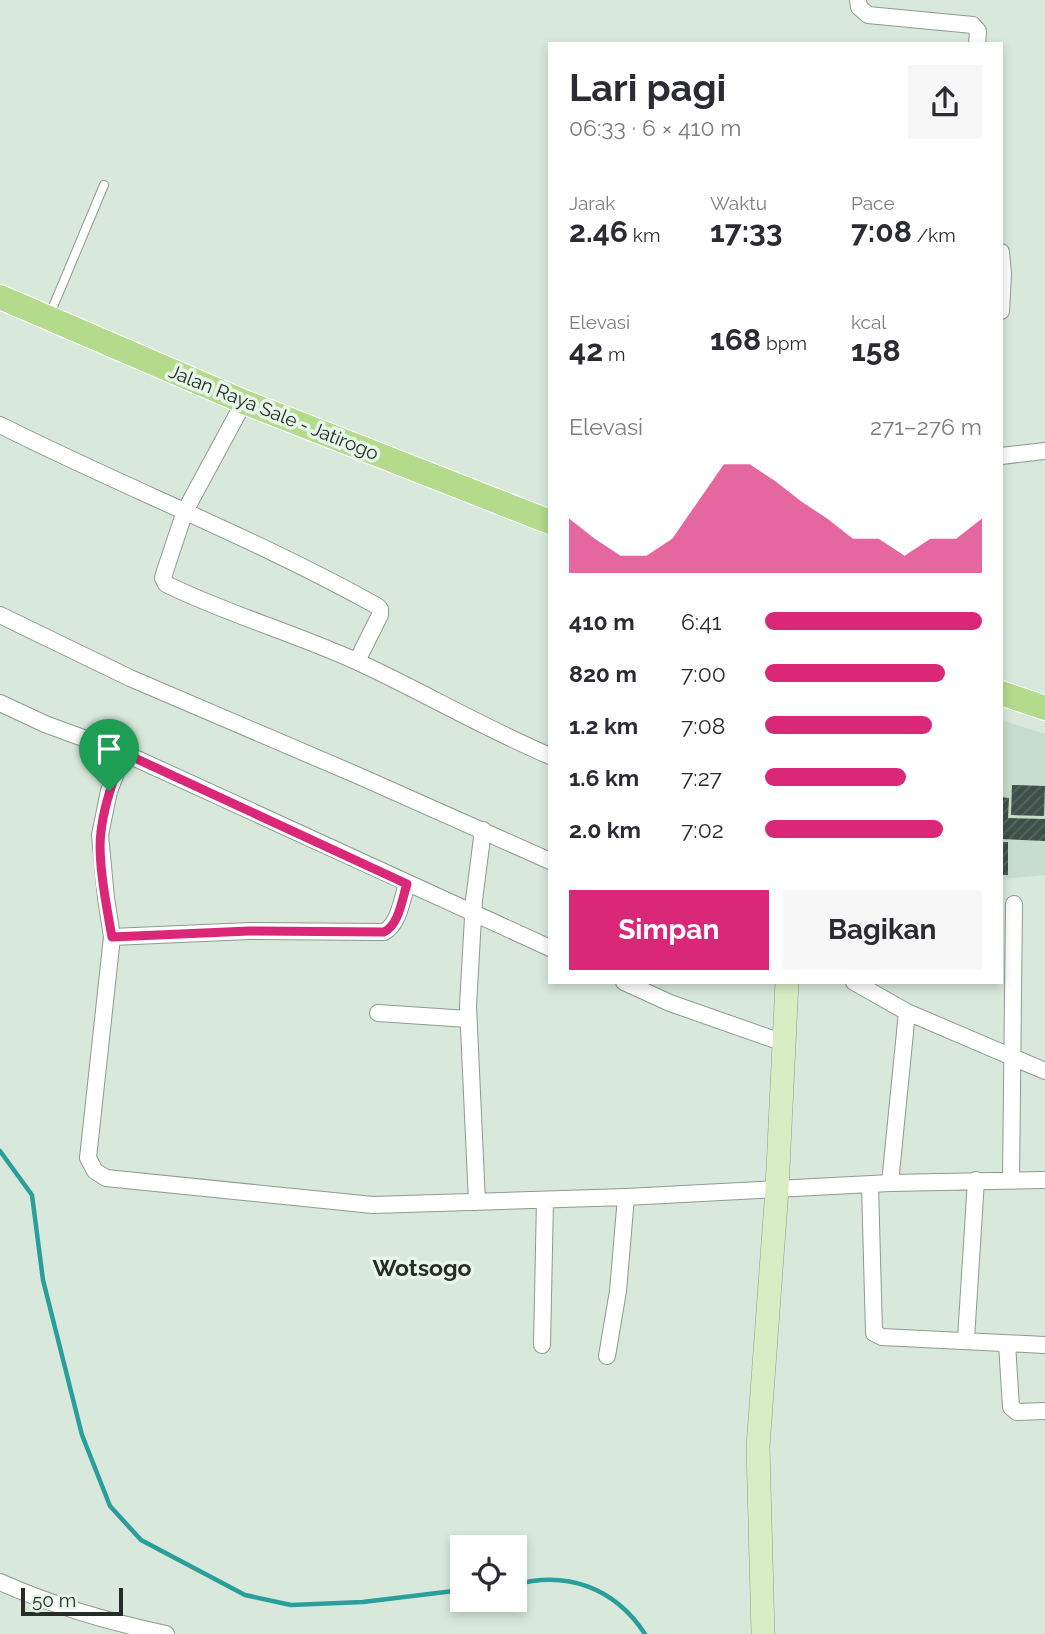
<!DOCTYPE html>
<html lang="id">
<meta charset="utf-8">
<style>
:root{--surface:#fff;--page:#f7f7f7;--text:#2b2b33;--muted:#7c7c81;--accent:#db2777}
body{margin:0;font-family:Raleway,sans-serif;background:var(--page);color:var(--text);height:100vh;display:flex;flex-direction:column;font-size:26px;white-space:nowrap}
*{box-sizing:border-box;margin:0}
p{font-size:23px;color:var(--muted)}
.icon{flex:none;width:38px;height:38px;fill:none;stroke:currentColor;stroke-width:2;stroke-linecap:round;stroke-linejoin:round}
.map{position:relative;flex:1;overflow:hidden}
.sheet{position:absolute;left:548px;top:42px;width:455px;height:942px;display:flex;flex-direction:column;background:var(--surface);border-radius:0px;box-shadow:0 4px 10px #0003}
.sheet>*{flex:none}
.controls{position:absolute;left:450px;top:1535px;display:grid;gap:14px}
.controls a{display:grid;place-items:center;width:77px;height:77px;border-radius:0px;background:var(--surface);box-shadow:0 4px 10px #0003;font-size:35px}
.scale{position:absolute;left:21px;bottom:18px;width:102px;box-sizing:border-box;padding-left:7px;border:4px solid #262c27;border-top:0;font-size:19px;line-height:24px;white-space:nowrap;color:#262c27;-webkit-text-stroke:5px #e6f6e9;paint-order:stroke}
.pin{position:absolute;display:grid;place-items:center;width:60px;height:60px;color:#fff;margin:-72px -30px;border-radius:50% 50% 50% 0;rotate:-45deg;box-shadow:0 0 7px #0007}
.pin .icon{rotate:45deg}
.round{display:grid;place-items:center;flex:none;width:74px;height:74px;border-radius:0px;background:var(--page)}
.overview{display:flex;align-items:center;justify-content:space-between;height:119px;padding:0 21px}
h1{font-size:38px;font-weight:700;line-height:52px}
.stats{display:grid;grid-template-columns:repeat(3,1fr);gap:10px;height:119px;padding:7px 21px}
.stats div{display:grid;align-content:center}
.stats b{font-size:30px;font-weight:700}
.stats small{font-size:19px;font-weight:400}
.stats p{font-size:19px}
.chart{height:196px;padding:14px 21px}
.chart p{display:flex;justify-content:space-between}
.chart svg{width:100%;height:126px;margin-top:7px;fill:var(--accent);opacity:.7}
.action{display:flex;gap:14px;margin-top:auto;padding:14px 21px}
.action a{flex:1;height:80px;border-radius:0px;background:var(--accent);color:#fff;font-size:28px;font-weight:700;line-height:80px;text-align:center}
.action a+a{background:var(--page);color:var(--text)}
ul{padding:0 21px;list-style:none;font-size:23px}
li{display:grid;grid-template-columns:112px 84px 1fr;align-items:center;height:52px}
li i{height:18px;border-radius:9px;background:var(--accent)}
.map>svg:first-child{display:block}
.built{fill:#c8decd}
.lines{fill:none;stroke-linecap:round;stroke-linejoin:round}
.stream{stroke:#2a9e9a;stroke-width:4.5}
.building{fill:url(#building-hatch)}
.service-casing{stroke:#8c9b8f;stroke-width:10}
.minor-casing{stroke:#8c9b8f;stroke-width:18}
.secondary-casing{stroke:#8c9b8f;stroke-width:24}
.primary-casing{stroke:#fff;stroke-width:26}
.service{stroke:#fff;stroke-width:8}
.minor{stroke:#fff;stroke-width:16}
.secondary{stroke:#d9edc5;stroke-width:23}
.primary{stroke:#b3db8b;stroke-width:24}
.route-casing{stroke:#fff;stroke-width:14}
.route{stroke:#db2777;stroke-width:9}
.labels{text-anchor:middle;stroke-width:7;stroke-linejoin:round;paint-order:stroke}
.street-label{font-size:19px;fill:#262c27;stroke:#e6f6e9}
.quarter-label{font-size:23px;font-weight:bold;fill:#262c27;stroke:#e6f6e9}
</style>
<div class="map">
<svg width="1045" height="1634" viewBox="0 0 1045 1634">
<defs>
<pattern id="building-hatch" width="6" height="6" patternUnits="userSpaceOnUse" patternTransform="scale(1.75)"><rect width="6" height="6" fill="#3e5049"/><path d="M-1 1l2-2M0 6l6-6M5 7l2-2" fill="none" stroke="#586660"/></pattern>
</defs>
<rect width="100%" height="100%" fill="#d8e9dc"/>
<path class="built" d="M1001 720 1045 734V875L1001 879Z"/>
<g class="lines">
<path class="stream" d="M0 1151 32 1195 43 1280 82 1435 110 1506 141 1540 245 1595 291 1605 363 1602 462 1590
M514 1585C567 1570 615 1588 645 1634"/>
</g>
<path class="building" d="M1012 785 1045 786 1044 816 1011 815Z
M1001 797 1009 798 1008 818 1045 819V841L1001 839Z
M1001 842H1008V875H1001Z"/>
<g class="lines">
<defs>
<path id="service" d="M50 314 104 185"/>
<path id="minor" d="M858 0 859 7 868 15 973 25 978 31 977 44
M1001 252 1003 274 1001 311
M244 402 185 511 165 571 163 578 166 584C229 615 295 633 358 662 423 692 484 728 550 756
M0 425C125 488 255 538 377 606L380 609V615L357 661
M1001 456 1045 451
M0 615 130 678 359 776 550 861
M0 703 45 724 124 753 550 948
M124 753 109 791 100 835 106 898 112 937 88 1158 95 1171 106 1178 373 1205 626 1197 890 1183 1045 1180
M112 937 249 931 384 932C399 924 402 899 407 884
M624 982 670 1003 784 1043
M854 982 907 1012 1045 1071
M378 1013 468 1019
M1011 1180 1014 904
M890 1183 907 1012
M870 1185 874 1333 882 1337 1045 1345
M477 1202 468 1006 474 900 483 830
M966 1339 976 1180
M1007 1344 1011 1407 1017 1412 1045 1411
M542 1345 545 1200
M607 1356 618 1291 626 1197
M0 1582C54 1606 109 1622 166 1634"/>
<path id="secondary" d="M763 1634 758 1447 777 1189 787 982"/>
<path id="primary" d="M0 297 244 402 550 522
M1001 693 1045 708"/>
</defs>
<use href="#service" class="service-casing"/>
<use href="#minor" class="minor-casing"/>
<use href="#secondary" class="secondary-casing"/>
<use href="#primary" class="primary-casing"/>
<use href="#service" class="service"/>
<use href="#minor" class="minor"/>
<use href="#secondary" class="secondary"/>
<use href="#primary" class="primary"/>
</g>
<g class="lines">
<defs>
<path id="route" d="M124 753 407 884C402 899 399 925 384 932L249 931 112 937C107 909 97 859 101 832 104 804 113 779 124 753Z"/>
</defs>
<use href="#route" class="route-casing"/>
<use href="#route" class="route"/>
</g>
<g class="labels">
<g class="street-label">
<text transform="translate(274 412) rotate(22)" y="7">Jalan Raya Sale - Jatirogo</text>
</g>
<g class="quarter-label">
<text x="422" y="1276">Wotsogo</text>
</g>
</g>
</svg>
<div class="controls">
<a><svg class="icon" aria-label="locate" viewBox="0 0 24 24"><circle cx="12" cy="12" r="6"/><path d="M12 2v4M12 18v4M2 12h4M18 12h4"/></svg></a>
</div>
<div class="scale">50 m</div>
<div class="pin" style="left:109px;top:791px;background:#1e9e55"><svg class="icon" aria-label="arrive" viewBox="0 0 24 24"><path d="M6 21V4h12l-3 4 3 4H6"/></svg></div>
<section class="sheet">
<div class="overview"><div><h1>Lari pagi</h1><p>06:33 · 6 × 410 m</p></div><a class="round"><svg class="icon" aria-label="share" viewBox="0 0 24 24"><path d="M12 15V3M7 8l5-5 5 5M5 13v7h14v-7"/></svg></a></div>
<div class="stats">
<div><p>Jarak</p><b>2.46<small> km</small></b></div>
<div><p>Waktu</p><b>17:33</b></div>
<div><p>Pace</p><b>7:08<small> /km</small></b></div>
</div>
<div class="stats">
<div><p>Elevasi</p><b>42<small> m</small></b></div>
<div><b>168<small> bpm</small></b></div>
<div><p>kcal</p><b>158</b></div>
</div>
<div class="chart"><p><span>Elevasi</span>271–276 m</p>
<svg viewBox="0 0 160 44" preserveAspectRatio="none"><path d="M0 44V25L10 32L20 38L30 38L40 32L50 19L60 6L70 6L80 12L90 19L100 25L110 32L120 32L130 38L140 32L150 32L160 25V44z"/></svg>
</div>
<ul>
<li><b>410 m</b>6:41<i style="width:100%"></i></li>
<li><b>820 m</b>7:00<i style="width:83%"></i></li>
<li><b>1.2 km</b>7:08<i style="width:77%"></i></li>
<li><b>1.6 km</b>7:27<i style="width:65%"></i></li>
<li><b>2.0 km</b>7:02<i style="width:82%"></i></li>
</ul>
<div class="action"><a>Simpan</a><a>Bagikan</a></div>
</section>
</div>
